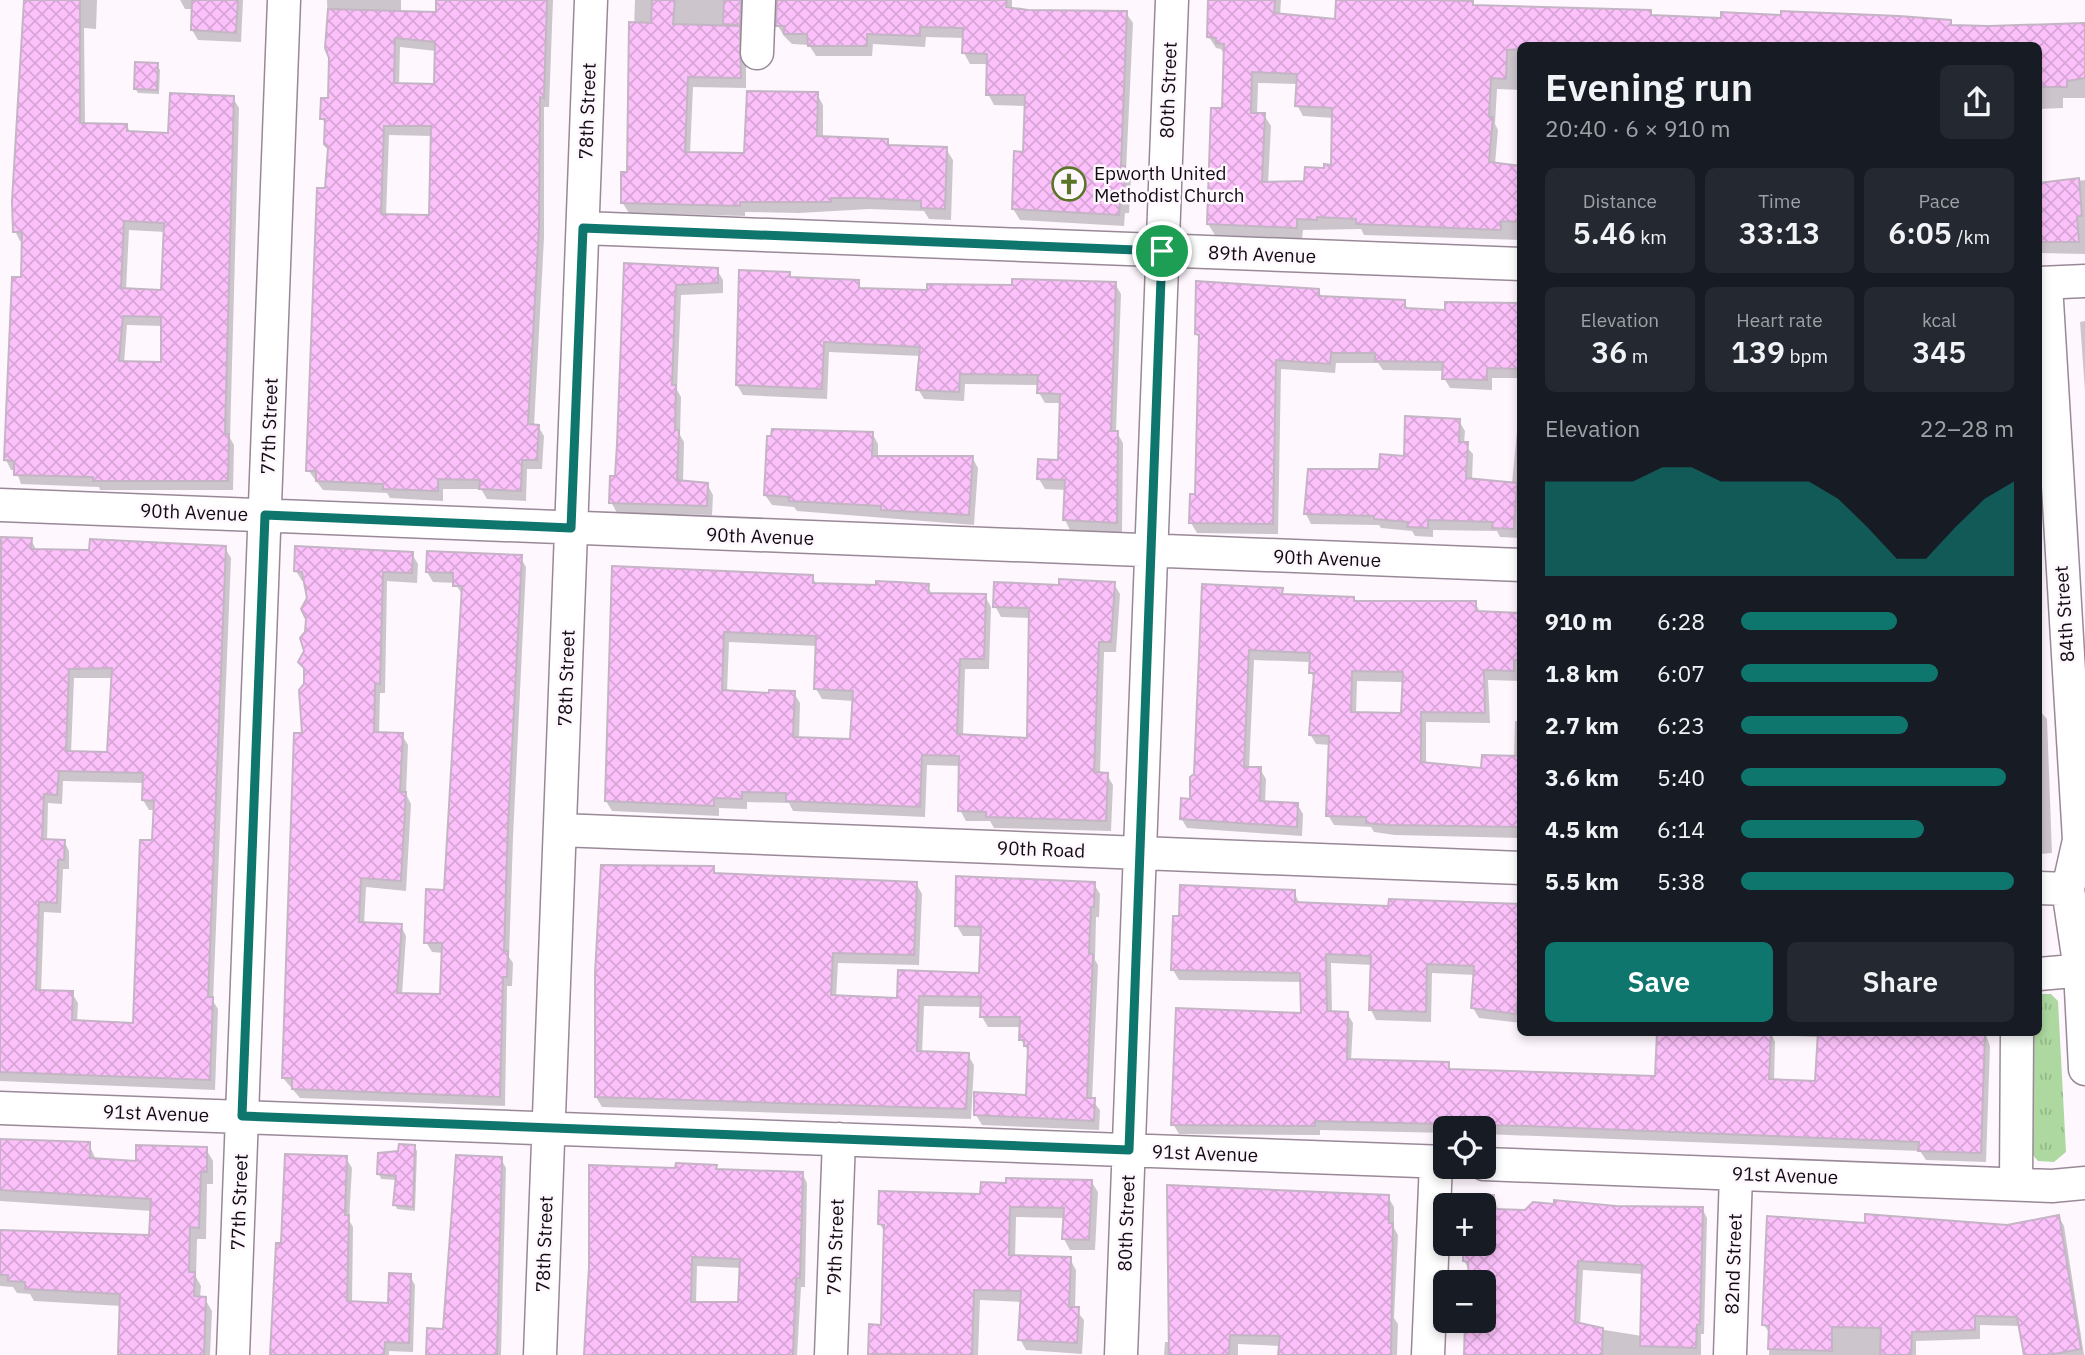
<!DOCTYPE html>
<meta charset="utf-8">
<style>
:root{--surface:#171b24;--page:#242831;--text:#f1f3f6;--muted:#9ea1a6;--accent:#0f766e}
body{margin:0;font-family:"IBM Plex Sans",sans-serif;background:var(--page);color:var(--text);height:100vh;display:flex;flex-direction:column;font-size:26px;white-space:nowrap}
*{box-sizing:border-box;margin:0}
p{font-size:23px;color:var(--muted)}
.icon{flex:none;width:38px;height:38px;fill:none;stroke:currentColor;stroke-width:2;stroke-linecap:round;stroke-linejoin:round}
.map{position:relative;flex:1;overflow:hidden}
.panel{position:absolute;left:1517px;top:42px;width:525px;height:994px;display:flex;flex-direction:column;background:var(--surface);border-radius:10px;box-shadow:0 4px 10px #0003}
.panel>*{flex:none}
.controls{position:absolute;left:1433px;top:1116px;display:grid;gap:14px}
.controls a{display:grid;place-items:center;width:63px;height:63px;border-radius:10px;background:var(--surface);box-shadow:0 4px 10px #0003;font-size:35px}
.pin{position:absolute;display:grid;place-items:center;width:60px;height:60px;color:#fff;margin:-30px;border:4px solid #fff;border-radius:50%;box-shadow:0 2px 7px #0007}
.round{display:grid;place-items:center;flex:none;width:74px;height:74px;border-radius:10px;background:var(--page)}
.head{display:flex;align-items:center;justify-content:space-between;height:119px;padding:0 28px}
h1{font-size:38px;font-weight:600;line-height:52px}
.stats{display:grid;grid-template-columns:repeat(3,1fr);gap:10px;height:119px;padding:7px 28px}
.stats div{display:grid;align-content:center;border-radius:10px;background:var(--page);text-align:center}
.stats b{font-size:30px;font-weight:600}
.stats small{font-size:19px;font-weight:400}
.stats p{font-size:19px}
.chart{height:196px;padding:14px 28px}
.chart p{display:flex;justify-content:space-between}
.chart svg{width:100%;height:126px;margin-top:7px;fill:var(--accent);opacity:.7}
.action{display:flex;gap:14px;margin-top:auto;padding:14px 28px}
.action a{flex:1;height:80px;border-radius:10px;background:var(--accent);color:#fff;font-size:28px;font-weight:600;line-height:80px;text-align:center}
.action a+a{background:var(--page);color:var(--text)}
ul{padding:0 28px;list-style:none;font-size:23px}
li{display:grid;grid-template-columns:112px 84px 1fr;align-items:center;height:52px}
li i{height:18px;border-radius:9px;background:var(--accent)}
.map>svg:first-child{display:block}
.grass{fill:url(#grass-tufts)}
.shadow{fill:#0003;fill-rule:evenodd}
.building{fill:url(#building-cross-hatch);stroke:#c5b4c5;stroke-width:2;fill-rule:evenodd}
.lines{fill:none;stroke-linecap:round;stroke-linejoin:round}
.minor-casing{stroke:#998998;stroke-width:35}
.minor{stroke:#fff;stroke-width:32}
.route-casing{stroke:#fff;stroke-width:14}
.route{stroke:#0f766e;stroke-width:9}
.labels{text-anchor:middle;stroke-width:5;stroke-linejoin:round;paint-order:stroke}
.street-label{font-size:19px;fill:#120c12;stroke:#fff7fe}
.poi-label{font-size:19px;fill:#120c12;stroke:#fff7fe;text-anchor:start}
</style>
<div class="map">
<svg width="2085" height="1355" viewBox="0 0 2085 1355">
<defs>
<pattern id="grass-tufts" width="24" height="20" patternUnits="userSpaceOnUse" patternTransform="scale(1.75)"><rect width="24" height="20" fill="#add8a0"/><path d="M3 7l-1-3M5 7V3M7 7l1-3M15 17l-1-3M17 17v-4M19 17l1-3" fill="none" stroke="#94b889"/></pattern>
<pattern id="building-cross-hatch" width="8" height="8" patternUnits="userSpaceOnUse" patternTransform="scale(1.75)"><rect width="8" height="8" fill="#fcc1fb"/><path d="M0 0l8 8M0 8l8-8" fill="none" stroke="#d7a5d6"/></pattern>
</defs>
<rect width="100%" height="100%" fill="#fff7fe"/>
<path class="grass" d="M2039 994H2051L2058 1001 2066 1152 2054 1162 2038 1161 2030 1152 2029 1033 2039 1032Z"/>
<path class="shadow" d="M25 0H97L96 29 84 28 85 124 126 125 131 133 170 135 233 98 239 108 230 438 234 445 233 490H100L99 487 21 484 16 470H11L6 460 23 279 24 241H20L15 231ZM129 230 165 232 162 292 126 290ZM127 325 163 326 162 364 124 363Z
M180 0H243L241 42 198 40 192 30 193 9H185Z
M327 0H401V12L438 14V0H553L549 107H544V238L534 426H538L544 436 542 469H527L526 501 487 499 481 489H443V501L390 498 387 493 323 490 308 470 329 151 325 144 326 126 322 118 330 100ZM400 47 436 51V86L399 85ZM389 135 433 136 430 216H386Z
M635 0H752L746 11V88L693 87 690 154 746 155 817 94 823 105V138L887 141 891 147 946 149 953 160 951 220 929 219 924 211 869 209 799 213 745 212V216L629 213 622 202 629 174Z
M779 0H1012V9L1028 12 1126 13 1133 23 1126 171 1131 179 1129 213H1125L1124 226 1020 220 1013 209 1025 154 1026 106 994 105 988 94V64H970L964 53 965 38 926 37 925 47 873 44 872 56H816L809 45 792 44 784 36 778 26Z
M1209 0H1281L1280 16 1336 21 1337 0H1419L1472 3 1474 7 1650 12 1652 17 1689 19 1950 22 1952 26 1989 28 2085 23V98H2063V108L2039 109V46H1521V90L1497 89 1495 124 1498 130 1495 164 1521 165V240L1364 235 1361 229 1303 230 1302 239 1215 235 1208 224 1224 110V54L1221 49 1216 48 1209 37ZM1258 83 1298 84 1297 105 1303 116 1334 118 1333 166 1306 182 1268 183 1271 126 1264 115H1257Z
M157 65 160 70 159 94 138 93 135 88Z
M2085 180V254L2039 253V185Z
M626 265 717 270 723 280V293L681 295 677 390 681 397 680 435 684 442 683 483 707 484 713 495 712 515 617 513 611 502 617 477Z
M789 274 792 279 858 282 862 290 929 292 1115 284 1121 294 1116 431 1123 443 1122 533 1070 530 1065 520 1066 490 1045 489 1039 479 1059 461 1062 403H1045L1039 393V385L965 384 964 401 924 399 918 389 921 356 829 352 827 399 743 395 737 385Z
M1318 291 1323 298 1404 302 1409 310 1447 312 1521 305V378H1492V390L1450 388 1444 378V371L1383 370 1378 363H1336L1335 373 1281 369 1278 534 1197 533 1191 523 1192 496H1197L1201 342 1197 334Z
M2085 321V391L2080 322Z
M1518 420H1521V538L1500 537 1497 531 1433 530V537L1415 536 1412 531 1381 528 1379 525 1311 524 1306 514 1405 458 1459 421 1465 431 1464 444 1473 454 1472 480 1512 484Z
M872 433 878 444V457H972L978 468 974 525 797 511 794 507 772 505 765 495Z
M3 539 31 540 37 551 225 548 231 558 213 1001 218 1009 215 1090 0 1081V626ZM74 678H113L109 754 71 753ZM63 781 144 783 143 800 149 810H155L135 1024 77 1022 78 1003 72 993 41 992 44 912 61 913 63 869H69V851L64 841H47L48 803 62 804Z
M412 554 418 564 417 583 387 581 385 693H380L379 734 402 735 408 745 406 794 411 804 406 891 366 887 364 924 401 926 406 936 402 995 442 996 443 953 432 952 426 942 446 892 463 596 455 583 433 582 427 572 520 557 526 567 513 837 509 957 513 963 512 986H507L505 1106 300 1098 283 1078 304 735 306 672 300 662 306 651 309 598 306 581H302L296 571Z
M614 568 812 577 817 585 927 586 933 595 985 596 991 607 989 669H965L963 736 1029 739 1030 618 1001 617 995 606 1060 586 1114 584 1120 594 1116 652H1104L1100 774 1107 775 1113 785 1111 831 994 828 990 821H966L960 810 961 766 927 765 925 817 793 811 789 803 747 802V809L719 808V816L612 811 606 801ZM729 642 818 646 816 689 822 699 854 701 852 741 799 739 800 703 794 693 771 695 727 692Z
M1203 586 1281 590 1285 596 1353 598 1355 603H1475L1481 613 1521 612V681L1488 680 1490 723 1426 722V764L1483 769 1514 758 1515 721H1521V838L1395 835 1374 832 1371 827 1334 825 1328 815 1330 745 1316 744 1310 734 1315 680 1311 673V662L1254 660 1249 769H1260L1266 779 1265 803 1297 804 1303 814 1302 836 1187 828 1181 818 1192 801 1196 775ZM1357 681 1404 682 1403 714H1356Z
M2039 632 2042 638 2040 691H2039Z
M2039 710 2047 719 2052 853 2039 854Z
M713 868 717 875 916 883 922 894 919 965 838 963 836 997 898 1000 980 975 982 936H963L957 926 1094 884 1100 894 1099 917H1096L1095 960 1098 965 1092 1100 1100 1110 1099 1130 982 1125 976 1115 1027 1097 1030 1054 1021 1040V1027H988L982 1017V1007L924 1006 922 1053 968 1055 974 1065 971 1119 602 1107 596 1097Z
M1294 892 1300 904 1390 908 1521 906V1023L1479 1018 1473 1008 1475 975 1432 973 1431 1022 1376 1020 1371 1010 1373 965 1331 963 1332 1013H1347L1353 1023 1351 1061 1448 1064 1452 1071 1657 1078 1659 1032H1985L1990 1046 1986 1162 1926 1160 1920 1151 1484 1134V1129H1446V1133L1320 1130V1135L1179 1134 1173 1124 1303 1015 1302 982 1179 980 1173 970ZM1772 1035 1819 1037 1817 1082 1774 1081 1775 1042Z
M0 1141 89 1144 96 1160 138 1163 206 1149 213 1161V1184H207L206 1239H197L196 1277 201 1286 200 1298 205 1299 212 1311 210 1355H120L122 1306 34 1301 30 1294 17 1293 13 1287 0 1286V1232L151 1237 152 1211 0 1201Z
M414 1146 417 1151 415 1211 397 1209 395 1204 397 1180 381 1179 379 1174 400 1153Z
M346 1158 352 1168 349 1220 353 1227 352 1303 390 1304 410 1276 415 1285 413 1352 389 1351V1355H271L283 1245Z
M501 1159 506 1168 501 1355H428L444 1331Z
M715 1166 718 1171 802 1173 807 1183 805 1287H801L797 1355H584L591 1267 677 1169ZM697 1266 741 1268 740 1303 696 1304Z
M1091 1181 1098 1192 1095 1250H1070L1064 1239 1065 1218 1016 1217 1015 1257 1070 1259 1076 1270 1075 1309 1084 1320 1082 1354 1026 1350 1020 1339 1022 1302 980 1300 978 1355H871V1326H882L885 1233 880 1224 982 1196Z
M1388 1197 1394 1207V1228L1398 1235 1394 1318 1398 1324 1397 1355H1281V1346L1238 1344V1355H1164L1165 1342H1171Z
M1493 1197 1499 1211 1702 1208 1707 1218 1704 1334H1701V1355H1465L1484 1321V1283L1470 1271 1464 1261 1484 1244ZM1583 1270 1643 1274 1642 1336 1580 1326Z
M2059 1217 2064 1226 2084 1355H2025L2020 1326 1980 1325V1339L1916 1341V1355H1769L1770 1334 1764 1325 1866 1225 2007 1227Z"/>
<path class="building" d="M24 0H80V123L127 124V131L168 133 170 93 234 96 225 434H229L228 481H93V477L14 475V461L4 460 12 277H21L22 232H13L12 201ZM124 221 164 223 161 290 121 288ZM123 316 161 317V362L119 361Z
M192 0H238L236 33 191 30Z
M436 0H547L544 98 540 97 539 227 528 424 539 425 537 460H522L521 491 479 489 480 480 438 479V491L383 489V484L316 481V471H306L317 188H325L328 148 324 144 325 119H320L321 98H328L329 58 325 48 328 9 436 12ZM395 38 435 42 434 84 394 83ZM384 126H431L429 215 381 214Z
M652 0H675L673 24 740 26 741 78 688 77 685 152 744 153 747 91 818 92 817 136 888 139V145L947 147 945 209 921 208V201L862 198H831V202H740V206L621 203V172H627L629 22 651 23Z
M724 0H741L740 25 723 24Z
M777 0H1007L1006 7 1028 10 1127 11 1121 166H1125L1124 203 1120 202 1119 215 1012 209 1014 151 1023 152 1025 95H986L987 54 962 53 963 28 920 27V36L867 34V46H808L807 34H784V26H776Z
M1208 0H1275L1274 13 1335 19 1336 0H1437L1473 1V5L1651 10V15L1721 18V12L1781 15V11L1899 16 1951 20V25L1989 26 2085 23V78L2067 81V87H2039V46H1521V49L1507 50 1506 79 1491 78 1489 117H1493L1489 162 1521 166V222L1501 221V230L1356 224V219L1317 217V220L1297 219V228L1207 224 1211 108H1222L1224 44 1216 43V38L1207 37ZM1252 72 1297 74 1295 106 1332 108 1331 165 1324 164V168L1305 167 1304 181 1262 182 1265 113H1251Z
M135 62 158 63 157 90 134 89Z
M2079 178 2082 216 2077 217 2079 242H2039V183Z
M624 263 718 268V283L676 285 675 304 672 385H676L675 430H679L677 480 708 483 707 506 609 503 610 476H615L617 444Z
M739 270 790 272V277L859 280V288L927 290V284L1012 285V279L1116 282 1111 431H1118L1117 523 1063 520 1065 480 1037 479 1038 459 1058 460 1060 394 1037 393 1038 375 960 374 959 392 916 390 920 347 824 342 822 389 736 385Z
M1196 281 1319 289V296L1405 300V308L1445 310V302L1521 303V369L1487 368V380L1442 379 1443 362 1375 361V353H1331L1330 364 1276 360 1273 524 1189 523 1190 494H1195L1199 335 1195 334Z
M1405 416 1460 419 1459 442H1468L1466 478 1517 483 1514 529 1492 528 1493 522 1428 520V528L1407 527 1408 522 1374 519V516L1304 514 1308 469H1379L1380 454 1404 456Z
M772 429 873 432 872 456H973L969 515 881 510V506L789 501V497L764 495 767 436H771Z
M1 537 32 538 31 549 89 550 90 539 226 546 208 997H213L210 1080 0 1072ZM112 668 107 752 66 751 69 669ZM59 771 143 773 142 800 154 801 152 840H140L133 1023 72 1020 73 991 36 990 39 902 57 903 58 860H64L65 840 42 839 44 794 57 795Z
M295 546 413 552 412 573 383 572 380 684 375 683V691L374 732 403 733 400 792H406L401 881 361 878 359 922 402 924 397 993 440 994 442 943H424L426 889 444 890 462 586H453V573L426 572 427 551 522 555 508 826 504 951H508L507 977H503L500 1097 292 1089V1078H282L294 733H302L299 690 304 684V668L298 662 304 651 300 638 305 632 306 619 301 609 307 598 302 572 294 571Z
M612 566 813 575V583L876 585V581L898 582 929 584 928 593 986 594 984 659H960L957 734 1027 738 1029 608 993 607 994 582 1059 585V579L1115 582 1111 642H1099L1094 772 1108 773 1106 821 986 817V812L958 811 959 756 922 755 920 807 786 801V793L742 792V799L714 798V806L605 801ZM724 632 816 636 814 689 853 691 850 739 793 737 795 691 769 690V693L722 690Z
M1202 584 1283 588 1282 594 1354 597V601H1476V611L1521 613V661L1514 660V671L1484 670 1485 713 1421 712V762L1481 768 1482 755 1521 756V827L1389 825 1366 823V817L1326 816 1329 736 1309 735 1314 673H1309L1310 653 1249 650 1244 767H1261L1260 801 1298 803 1297 827 1180 819 1181 798 1190 799V777L1194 774ZM1352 671 1403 672 1401 713 1351 712Z
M601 865 714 866V873L917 882 914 955 833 953 831 995 897 998 898 970 979 973 981 927 955 926 956 876 1095 882 1094 907H1091L1089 953 1093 954 1087 1098H1095L1094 1121 974 1115V1092L1026 1095 1028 1046H1024V1040H1019L1020 1017H980L981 997 919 996 917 1051 969 1053 966 1109 595 1097V974Z
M1180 885 1295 890V902L1388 906 1389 899 1521 904V970L1516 1014 1471 1008 1474 966 1427 964 1426 1012 1369 1010 1371 956 1326 954 1327 1011 1348 1012 1347 1059 1449 1062V1069L1655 1076 1657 1032H1771L1769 1079 1815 1081 1818 1032 1985 1035 1981 1153 1918 1151 1919 1142 1525 1126 1315 1121V1126L1171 1125 1176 1008 1301 1013 1300 973 1171 970 1173 916H1179Z
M0 1139 90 1142V1158L136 1161V1145L207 1147V1172H201L199 1228 190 1227 189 1272H195L194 1296 206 1297 204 1355H118L120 1294 25 1289V1282L8 1281V1275H0V1230L149 1235 151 1199 0 1190Z
M399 1144 415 1145 413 1207 393 1205 396 1176 377 1174 378 1153 398 1151Z
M285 1154 347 1156 345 1215H349L347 1301 388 1303 389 1273 411 1274 409 1343 385 1342 384 1355H270L276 1243H281Z
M456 1155 502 1157 497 1355H426L427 1328 443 1329Z
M676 1163 717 1165 716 1169 803 1172 800 1278H796L793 1355H584L589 1267V1165L675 1168ZM692 1257 740 1259 738 1302H691Z
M1006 1178 1092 1180 1089 1240 1062 1239 1064 1208 1010 1207 1009 1255 1071 1257 1069 1307H1079L1077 1343 1018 1340 1021 1291 974 1290 972 1355 868 1354 869 1324 881 1325 884 1225 878 1224 879 1191 980 1194 981 1182 1006 1183Z
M1167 1185 1389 1195V1223H1393L1391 1355H1278L1280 1336 1230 1335 1229 1355H1169Z
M1465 1194 1494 1195V1209L1525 1210 1533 1202 1554 1204V1200L1616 1206 1703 1207 1700 1324 1697 1325 1696 1348 1640 1346 1642 1265 1578 1261 1575 1322 1603 1328 1602 1355H1464L1465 1321H1484V1283H1469L1468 1262 1463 1261V1244H1484V1206H1465Z
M1865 1214 2007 1225 2059 1215 2081 1349 2048 1355H2024L2017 1317 1975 1316V1330L1912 1332 1911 1355H1880L1881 1328 1832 1327V1351L1768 1349 1769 1326 1762 1325 1767 1216 1865 1223Z"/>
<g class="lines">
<defs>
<path id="minor" d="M757 53 759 0
M583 228 1521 264
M2039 283 2085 281
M2046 284 2079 840 2068 889 2080 970 2085 1069
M0 505 1521 565
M560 830 1521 868
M2039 888 2068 889
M2039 974 2085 970
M0 1108 1446 1162
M1484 1164 2052 1186 2085 1183
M2016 1184 2017 1032
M233 1355 284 0
M540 1355 591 0
M831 1355 839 1139
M1121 1355 1172 0
M1428 1355 1436 1162
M1730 1355 1736 1174"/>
</defs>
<use href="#minor" class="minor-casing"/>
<use href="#minor" class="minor"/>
</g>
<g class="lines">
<defs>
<path id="route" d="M583 228 1162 251 1129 1150 242 1116 265 515 571 528Z"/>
</defs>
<use href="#route" class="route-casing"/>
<use href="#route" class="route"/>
</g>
<defs>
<symbol id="church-ring" viewBox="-11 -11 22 22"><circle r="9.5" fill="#fff7fe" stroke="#5b7528" stroke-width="1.5"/><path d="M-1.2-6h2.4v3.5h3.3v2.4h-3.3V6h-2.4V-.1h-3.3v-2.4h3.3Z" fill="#5b7528"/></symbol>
</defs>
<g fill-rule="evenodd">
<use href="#church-ring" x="1050" y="165" width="38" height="38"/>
</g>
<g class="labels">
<g class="street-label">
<text transform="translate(1168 90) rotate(-88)" y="7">80th Street</text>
<text transform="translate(587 111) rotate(-88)" y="7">78th Street</text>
<text transform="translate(1262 254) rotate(2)" y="7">89th Avenue</text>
<text transform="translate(269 426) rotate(-88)" y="7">77th Street</text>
<text transform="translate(194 512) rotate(2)" y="7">90th Avenue</text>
<text transform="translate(760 536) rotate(2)" y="7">90th Avenue</text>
<text transform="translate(1327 558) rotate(2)" y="7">90th Avenue</text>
<text transform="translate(2064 614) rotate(-94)" y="7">84th Street</text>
<text transform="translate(566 678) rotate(-88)" y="7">78th Street</text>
<text transform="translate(1041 849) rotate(2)" y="7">90th Road</text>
<text transform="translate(156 1113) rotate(2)" y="7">91st Avenue</text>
<text transform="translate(1205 1153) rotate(2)" y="7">91st Avenue</text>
<text transform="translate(1785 1175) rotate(2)" y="7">91st Avenue</text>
<text transform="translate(239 1202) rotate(-88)" y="7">77th Street</text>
<text transform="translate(1126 1223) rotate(-88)" y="7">80th Street</text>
<text transform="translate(544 1244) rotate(-88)" y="7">78th Street</text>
<text transform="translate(835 1247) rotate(-88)" y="7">79th Street</text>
<text transform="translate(1733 1264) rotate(-88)" y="7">82nd Street</text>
</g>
<g class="poi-label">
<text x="1094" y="180">Epworth United<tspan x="1094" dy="22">Methodist Church</tspan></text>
</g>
</g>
</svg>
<div class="controls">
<a><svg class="icon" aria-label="locate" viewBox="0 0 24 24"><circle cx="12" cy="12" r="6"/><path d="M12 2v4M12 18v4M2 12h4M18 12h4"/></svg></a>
<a>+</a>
<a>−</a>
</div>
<div class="pin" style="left:1162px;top:251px;background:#1e9e55"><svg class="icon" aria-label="arrive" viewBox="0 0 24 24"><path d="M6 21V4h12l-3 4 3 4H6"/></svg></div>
<section class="panel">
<div class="head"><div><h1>Evening run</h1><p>20:40 · 6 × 910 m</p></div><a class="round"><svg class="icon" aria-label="share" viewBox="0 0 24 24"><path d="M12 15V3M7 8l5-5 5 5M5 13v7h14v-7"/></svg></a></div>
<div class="stats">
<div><p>Distance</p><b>5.46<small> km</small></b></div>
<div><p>Time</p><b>33:13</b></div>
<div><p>Pace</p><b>6:05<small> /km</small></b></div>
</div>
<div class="stats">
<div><p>Elevation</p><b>36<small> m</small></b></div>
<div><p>Heart rate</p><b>139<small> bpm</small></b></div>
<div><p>kcal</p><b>345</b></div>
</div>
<div class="chart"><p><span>Elevation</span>22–28 m</p>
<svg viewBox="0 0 160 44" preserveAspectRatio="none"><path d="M0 44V11L10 11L20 11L30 11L40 6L50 6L60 11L70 11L80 11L90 11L100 17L110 27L120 38L130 38L140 27L150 17L160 11V44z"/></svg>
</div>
<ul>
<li><b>910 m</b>6:28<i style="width:57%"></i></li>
<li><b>1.8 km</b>6:07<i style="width:72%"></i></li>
<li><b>2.7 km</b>6:23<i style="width:61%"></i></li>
<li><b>3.6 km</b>5:40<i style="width:97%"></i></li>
<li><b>4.5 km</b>6:14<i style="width:67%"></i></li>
<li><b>5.5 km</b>5:38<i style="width:100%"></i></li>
</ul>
<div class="action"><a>Save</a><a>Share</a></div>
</section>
</div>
